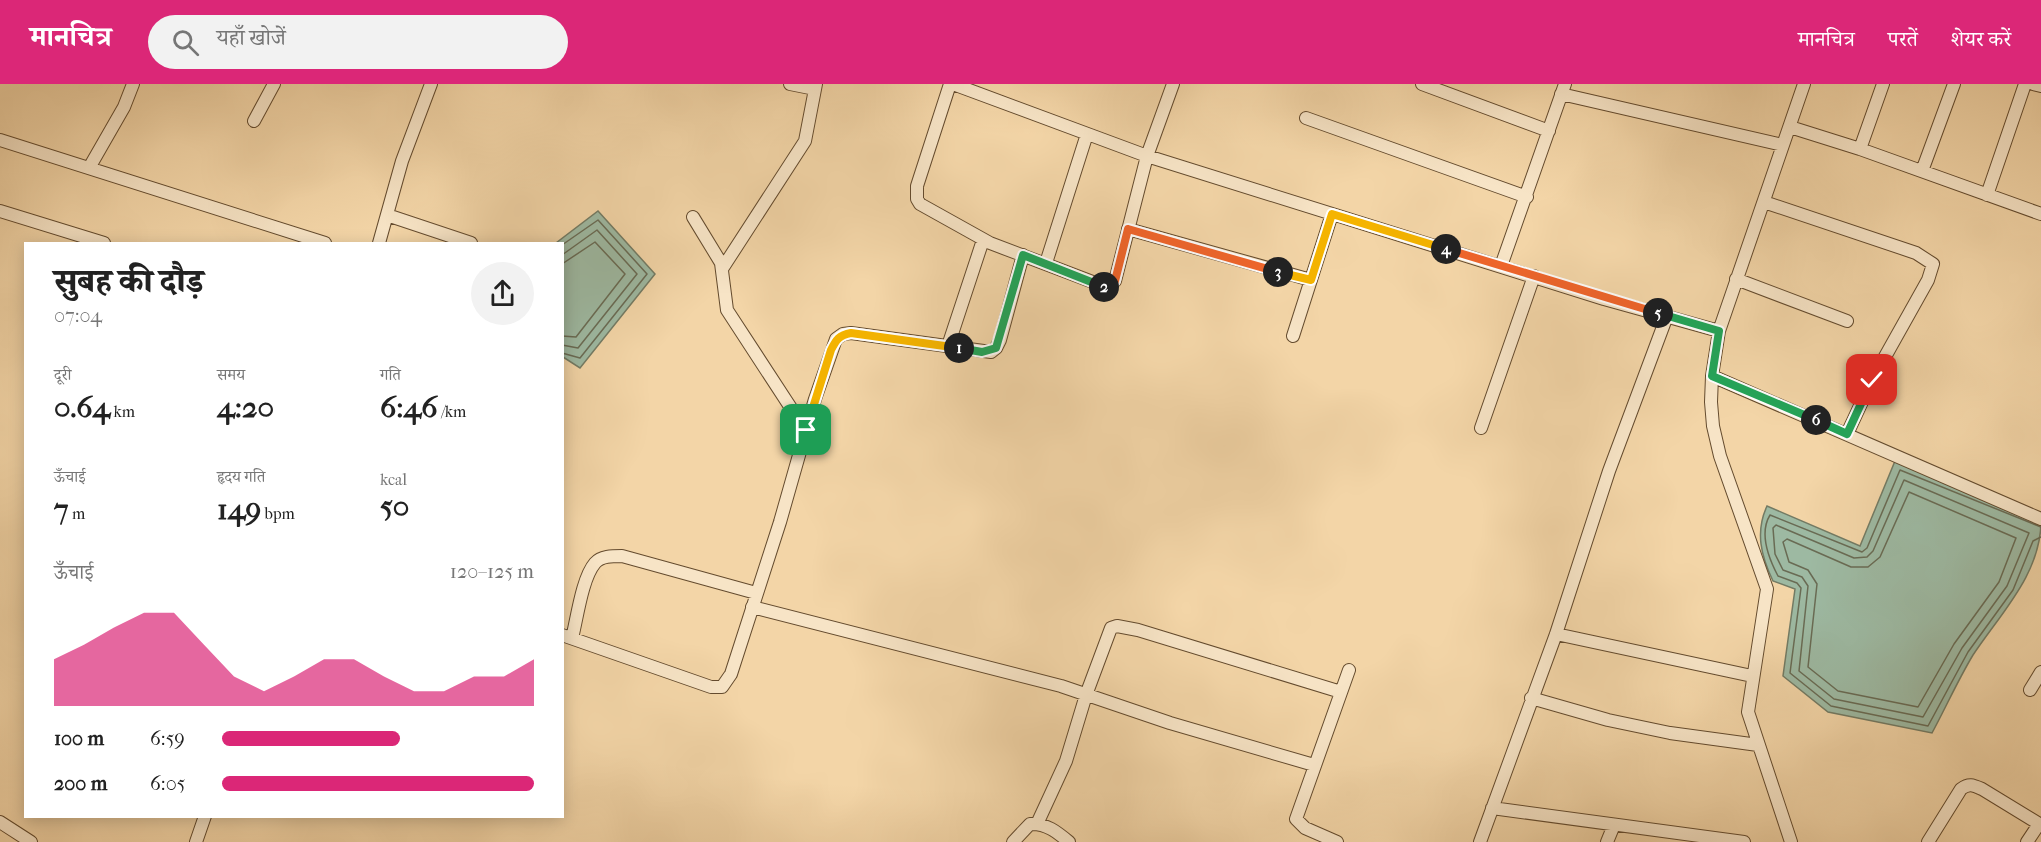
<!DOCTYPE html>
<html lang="hi">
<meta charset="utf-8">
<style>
:root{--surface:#fff;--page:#f2f2f2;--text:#222;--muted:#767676;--accent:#db2777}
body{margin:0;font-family:"IM FELL French Canon","Noto Serif Devanagari",serif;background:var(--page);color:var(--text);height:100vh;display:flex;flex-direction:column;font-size:22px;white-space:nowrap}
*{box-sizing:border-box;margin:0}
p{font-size:20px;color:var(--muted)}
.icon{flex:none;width:33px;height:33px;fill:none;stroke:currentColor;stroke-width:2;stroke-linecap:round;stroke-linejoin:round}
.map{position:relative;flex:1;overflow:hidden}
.sheet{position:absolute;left:24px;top:158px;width:540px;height:576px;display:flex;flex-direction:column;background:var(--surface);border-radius:0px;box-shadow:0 3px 15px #0003}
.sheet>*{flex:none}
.pin{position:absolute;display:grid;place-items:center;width:51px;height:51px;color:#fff;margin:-26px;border-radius:12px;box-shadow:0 3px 9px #0006}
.km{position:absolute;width:30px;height:30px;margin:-15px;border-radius:50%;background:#222;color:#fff;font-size:16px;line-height:30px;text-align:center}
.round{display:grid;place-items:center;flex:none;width:63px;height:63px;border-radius:32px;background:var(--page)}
.headline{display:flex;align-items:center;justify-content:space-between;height:102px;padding:0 30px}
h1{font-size:33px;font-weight:800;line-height:45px}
.figures{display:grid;grid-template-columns:repeat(3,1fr);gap:9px;height:102px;padding:6px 30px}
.figures div{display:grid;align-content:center}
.figures b{font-size:30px;font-weight:800}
.figures small{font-size:16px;font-weight:400}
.figures p{font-size:16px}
.chart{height:168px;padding:12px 30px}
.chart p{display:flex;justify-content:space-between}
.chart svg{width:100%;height:108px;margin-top:6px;fill:var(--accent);opacity:.7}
ul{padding:0 30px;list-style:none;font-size:20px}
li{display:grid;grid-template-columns:96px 72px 1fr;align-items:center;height:45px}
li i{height:15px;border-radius:8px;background:var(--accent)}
header{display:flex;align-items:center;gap:36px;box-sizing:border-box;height:84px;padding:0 30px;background:var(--accent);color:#fff}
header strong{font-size:28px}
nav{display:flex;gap:33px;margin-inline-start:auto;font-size:21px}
.search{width:420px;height:54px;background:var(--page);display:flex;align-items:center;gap:15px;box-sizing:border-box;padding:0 21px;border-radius:33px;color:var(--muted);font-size:22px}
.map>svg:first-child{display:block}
.water{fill:#9db9a2;stroke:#737b64;stroke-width:1.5}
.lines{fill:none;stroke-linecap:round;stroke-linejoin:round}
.shore{stroke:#696b54;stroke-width:1.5}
.street-casing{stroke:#644b2e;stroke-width:14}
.street{stroke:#f7e4c6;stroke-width:12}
.split-1-casing{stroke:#fff;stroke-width:12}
.split-2-casing{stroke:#fff;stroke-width:12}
.split-3-casing{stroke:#fff;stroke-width:12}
.split-4-casing{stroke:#fff;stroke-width:12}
.split-5-casing{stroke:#fff;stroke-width:12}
.split-6-casing{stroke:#fff;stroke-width:12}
.split-7-casing{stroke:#fff;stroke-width:12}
.split-1{stroke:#f5b400;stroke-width:8}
.split-2{stroke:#22a559;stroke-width:8}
.split-3{stroke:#f0652b;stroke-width:8}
.split-4{stroke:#f5b400;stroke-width:8}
.split-5{stroke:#f0652b;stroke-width:8}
.split-6{stroke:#22a559;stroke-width:8}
.split-7{stroke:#22a559;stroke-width:8}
</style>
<header>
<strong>मानचित्र</strong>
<div class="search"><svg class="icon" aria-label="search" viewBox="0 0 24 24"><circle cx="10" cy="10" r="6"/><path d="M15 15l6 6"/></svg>यहाँ खोजें</div>
<nav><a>मानचित्र</a><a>परतें</a><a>शेयर करें</a></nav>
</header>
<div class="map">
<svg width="2041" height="758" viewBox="0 0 2041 758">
<rect width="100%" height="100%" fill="#f3d5a7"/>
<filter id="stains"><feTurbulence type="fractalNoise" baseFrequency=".00333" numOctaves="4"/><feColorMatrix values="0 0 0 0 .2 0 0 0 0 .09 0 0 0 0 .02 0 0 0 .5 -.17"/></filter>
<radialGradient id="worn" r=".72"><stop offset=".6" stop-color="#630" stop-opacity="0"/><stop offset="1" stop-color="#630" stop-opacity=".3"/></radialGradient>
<path class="water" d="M598 127 655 190 580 284 563 273 562 159H556Z
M1895 377 2041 437C2041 490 2000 530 1973 571 1958 596 1946 623 1932 649L1828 628 1783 592 1795 505 1773 497C1761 472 1755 448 1767 422L1860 462Z"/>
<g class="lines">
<path class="shore" d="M562 161 598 136 647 190 580 274 562 269
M562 171 597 146 637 190 578 264 562 261
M562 180 595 158 625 190 576 253 562 252
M1904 396 2029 449 2007 502 1962 564 1923 633 1834 615 1799 587 1808 502 1802 493 1783 486 1775 470 1773 444 1776 441 1854 474 1867 473 1873 467Z
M1909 408 2016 454 1999 498 1954 560 1918 623 1838 607 1808 583 1817 500 1808 486 1789 478 1783 458 1787 455 1851 483H1868L1880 473Z
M2041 443 1900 386 1867 464 1862 468 1770 431C1759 449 1769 475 1778 492L1797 499 1801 504 1790 589 1831 622 1928 642 1968 568 2013 506 2033 457 2041 453"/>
<defs>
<path id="street" d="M790 0 815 5
M950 0 917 102V115L920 120 990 159 1106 203 1115 197 1147 72 1173 0
M953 0 1147 72 1604 215 1719 247
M1422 0 1549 47
M2033 0 2041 2
M1561 10 1783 61
M1306 34 1527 113
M254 37 274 0
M1790 43 1860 65 2041 130
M0 56 325 159
M1860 65 1883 0
M89 84 124 23 133 0
M1922 87 1954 0
M1987 111 2025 0
M1764 118 1916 169 1933 180 1928 196 1872 296 1847 350
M0 127 104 159
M387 131 471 159
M693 133 721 179 727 226 806 347
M1128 145 1311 196
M379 159 402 77 431 0
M1046 179 1087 50
M1501 182 1565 0
M722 185 805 57 816 0
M1736 195 1847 237
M1293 252 1332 130
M948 262 983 156
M1712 292 2041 435
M1481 344 1534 192
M752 523 1061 602 1170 639 1314 681
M1556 550 1752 592
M562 551 711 603H722L731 590 780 438 815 315 836 255 843 250 851 249 991 268 996 264 1000 256 1023 171
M572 554C577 535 582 494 595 479 601 472 612 472 622 472L756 509
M2030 606 2041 588
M1531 614 1608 636 1670 649 1758 661
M1492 724 1744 758
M0 738 31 758
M1037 740 1066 677 1086 611 1111 544 1117 542 1138 546 1341 608
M196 758 205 732
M1013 758 1030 740C1046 739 1057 748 1069 758
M1337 758 1305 744 1296 735 1349 586
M1480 758 1556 550 1609 387 1667 232
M1607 758 1614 741
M1791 758 1748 628 1767 505 1720 372 1713 342 1711 318 1712 292 1719 247 1804 0
M1928 758 1961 705C1969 699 1973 701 1982 705L2041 741
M2027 758 2039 740"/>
</defs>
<use href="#street" class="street-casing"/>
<use href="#street" class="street"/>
</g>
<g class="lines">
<defs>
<path id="split-1" d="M806 346 831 266C836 256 839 251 851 249L959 264"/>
<path id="split-2" d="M959 264 982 268 996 264 1023 171 1104 203"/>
<path id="split-3" d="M1104 203 1115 197 1128 145 1278 188"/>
<path id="split-4" d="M1278 188 1311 196 1332 130 1446 165"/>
<path id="split-5" d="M1446 165 1658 229"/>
<path id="split-6" d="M1658 229 1719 247 1712 292 1816 336"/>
<path id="split-7" d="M1816 336 1847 350 1872 296"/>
</defs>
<use href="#split-1" class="split-1-casing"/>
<use href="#split-2" class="split-2-casing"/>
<use href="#split-3" class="split-3-casing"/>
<use href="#split-4" class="split-4-casing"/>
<use href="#split-5" class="split-5-casing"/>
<use href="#split-6" class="split-6-casing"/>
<use href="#split-7" class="split-7-casing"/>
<use href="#split-1" class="split-1"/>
<use href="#split-2" class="split-2"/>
<use href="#split-3" class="split-3"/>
<use href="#split-4" class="split-4"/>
<use href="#split-5" class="split-5"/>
<use href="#split-6" class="split-6"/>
<use href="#split-7" class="split-7"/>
</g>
<rect width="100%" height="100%" filter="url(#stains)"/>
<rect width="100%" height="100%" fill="url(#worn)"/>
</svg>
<div class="pin" style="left:806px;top:346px;background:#1e9e55"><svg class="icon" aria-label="arrive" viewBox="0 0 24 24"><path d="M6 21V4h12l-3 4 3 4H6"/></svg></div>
<div class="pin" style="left:1872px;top:296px;background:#d93025"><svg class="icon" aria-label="check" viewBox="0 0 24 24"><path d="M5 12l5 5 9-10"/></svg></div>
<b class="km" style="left:959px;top:264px">1</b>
<b class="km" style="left:1104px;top:203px">2</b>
<b class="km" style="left:1278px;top:188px">3</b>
<b class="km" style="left:1446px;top:165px">4</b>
<b class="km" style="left:1658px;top:229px">5</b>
<b class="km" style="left:1816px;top:336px">6</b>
<section class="sheet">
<div class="headline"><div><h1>सुबह की दौड़</h1><p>07:04</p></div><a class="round"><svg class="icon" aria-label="share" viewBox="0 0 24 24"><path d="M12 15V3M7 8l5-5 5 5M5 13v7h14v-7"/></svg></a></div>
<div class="figures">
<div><p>दूरी</p><b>0.64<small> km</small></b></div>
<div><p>समय</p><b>4:20</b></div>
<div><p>गति</p><b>6:46<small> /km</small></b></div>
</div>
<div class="figures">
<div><p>ऊँचाई</p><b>7<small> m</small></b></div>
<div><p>हृदय गति</p><b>149<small> bpm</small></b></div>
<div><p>kcal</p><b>50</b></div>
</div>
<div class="chart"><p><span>ऊँचाई</span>120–125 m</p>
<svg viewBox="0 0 160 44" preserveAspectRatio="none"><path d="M0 44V25L10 19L20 12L30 6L40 6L50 19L60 32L70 38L80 32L90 25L100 25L110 32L120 38L130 38L140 32L150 32L160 25V44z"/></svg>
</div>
<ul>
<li><b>100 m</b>6:59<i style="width:57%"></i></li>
<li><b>200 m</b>6:05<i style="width:100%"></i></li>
</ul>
</section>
</div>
